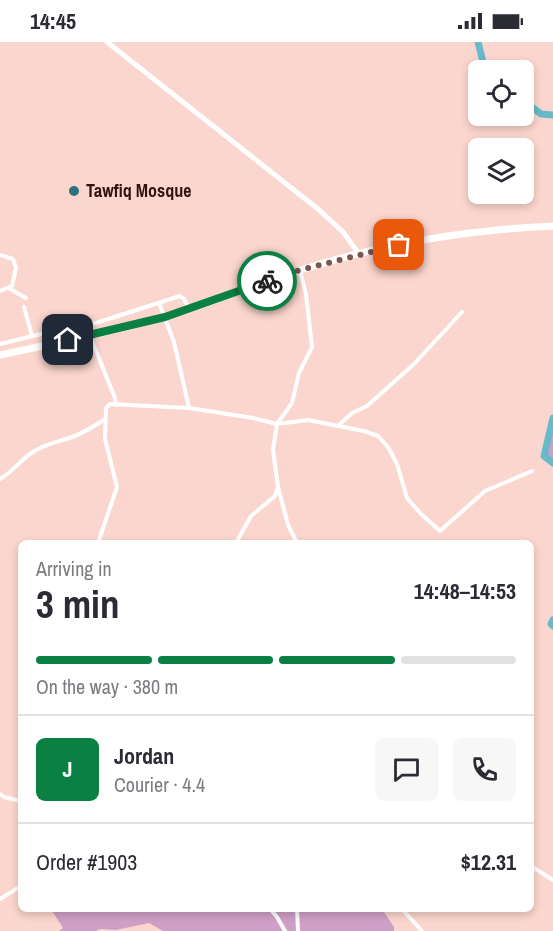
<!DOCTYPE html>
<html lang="en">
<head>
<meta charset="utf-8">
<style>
  body { margin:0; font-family:"Archivo Narrow",sans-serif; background:#f7f7f7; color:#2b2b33; height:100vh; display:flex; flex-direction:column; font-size:22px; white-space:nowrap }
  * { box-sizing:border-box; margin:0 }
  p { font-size:20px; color:#7c7c81 }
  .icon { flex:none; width:33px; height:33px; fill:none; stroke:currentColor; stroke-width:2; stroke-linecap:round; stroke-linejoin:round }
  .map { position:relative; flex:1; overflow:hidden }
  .sheet { position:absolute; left:18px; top:498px; width:516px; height:372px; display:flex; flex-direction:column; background:#fff; border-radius:9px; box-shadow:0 3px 9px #0003 }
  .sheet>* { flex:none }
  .controls { position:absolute; left:468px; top:18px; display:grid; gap:12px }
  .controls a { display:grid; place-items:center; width:66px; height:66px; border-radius:9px; background:#fff; box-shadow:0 3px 9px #0003; font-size:30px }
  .pin { position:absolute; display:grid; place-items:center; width:51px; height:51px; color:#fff; margin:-26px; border-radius:12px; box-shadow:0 3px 9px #0006 }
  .courier { position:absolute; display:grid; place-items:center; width:60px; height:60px; margin:-30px; border:4px solid #0b8043; border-radius:50%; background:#fff; color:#222; box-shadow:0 2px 8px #0007 }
  .summary em { font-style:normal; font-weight:700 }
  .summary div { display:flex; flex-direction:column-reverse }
  .summary { display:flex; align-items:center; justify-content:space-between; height:102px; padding:0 18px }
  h1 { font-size:39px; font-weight:700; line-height:45px }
  .bar { display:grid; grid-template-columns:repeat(4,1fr); gap:9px 6px; align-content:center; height:72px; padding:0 18px }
  .bar i { height:8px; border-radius:4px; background:#e1e1e2 }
  .bar .on { background:#0b8043 }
  .bar p { grid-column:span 4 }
  .line { display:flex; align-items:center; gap:15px; padding:0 18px; border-top:2px solid #e1e1e2 }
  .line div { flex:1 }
  .round { display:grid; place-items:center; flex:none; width:63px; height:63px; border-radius:9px; background:#f7f7f7 }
  .status { display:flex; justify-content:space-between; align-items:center; height:42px; padding:0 30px; background:#fff; direction:ltr }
  .status svg { height:16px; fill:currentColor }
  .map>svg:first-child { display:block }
  .green { fill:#d09fc7 }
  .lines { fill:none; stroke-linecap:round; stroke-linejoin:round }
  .river { stroke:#68bacb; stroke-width:7 }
  .street { stroke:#fff; stroke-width:4 }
  .secondary { stroke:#fff; stroke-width:5 }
  .highway { stroke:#fff; stroke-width:7 }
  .done { stroke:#785751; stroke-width:6; stroke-dasharray:0 10.8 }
  .route { stroke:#0b8043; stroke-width:8 }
  .poi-dot { fill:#2c727f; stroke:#fbd6ce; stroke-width:2 }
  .labels { text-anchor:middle; stroke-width:4.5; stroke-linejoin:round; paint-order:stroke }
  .poi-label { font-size:18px; font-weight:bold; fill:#32130d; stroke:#fbd6ce; text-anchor:start }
</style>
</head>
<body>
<div class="status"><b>14:45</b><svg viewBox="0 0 49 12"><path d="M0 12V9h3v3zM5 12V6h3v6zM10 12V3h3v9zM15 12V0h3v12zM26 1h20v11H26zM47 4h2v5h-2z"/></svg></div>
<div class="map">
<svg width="553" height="889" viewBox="0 0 553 889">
  <rect width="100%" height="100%" fill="#fbd6ce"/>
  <path class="green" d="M553,376V421L544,414Z
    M51,867H382L394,885V889H163L149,881L116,888L100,887L96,889H59L63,886Z"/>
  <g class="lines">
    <path class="river" d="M478,0L485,28
      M524,59L541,72L553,73
      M553,376L544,414L553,421
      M553,578L551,582L553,584"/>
    <path class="street" d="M0,213L13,217L16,226L12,244L0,249
      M10,247L26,256
      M159,261L174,300L189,366
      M24,265L32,294
      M90,294L115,356L116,363
      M0,302L53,289L96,281L180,254L184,257L189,267
      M339,383L352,371L367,364L414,322L462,270
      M0,437C13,430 20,418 33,410C45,402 58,400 72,395C84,391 94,384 105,377
      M98,501L117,445L105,397L106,366L110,362L189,366L253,376L277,382L308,378L364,389L378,394L388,405L397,422L407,456L421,472L440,489L485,449L532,429
      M236,501L251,474L275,454L278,445
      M297,501L288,483L278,445L273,408L277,382L292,361L299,331L312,305L306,252L300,229
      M0,752L4,755L21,759
      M531,824L553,838
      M0,857L21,844
      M270,867L277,875L285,889
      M297,867L298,889
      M402,867L422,889"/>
    <path class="secondary" d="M107,0L318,167L343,190L359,212"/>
    <path class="highway" d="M0,313C55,301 110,291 164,275C209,262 253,243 298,229C380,202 467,188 553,184"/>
  </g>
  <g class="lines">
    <path class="done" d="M267,239L300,228L399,203"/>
    <path class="route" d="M68,298L165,275L267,239"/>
  </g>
  <circle class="poi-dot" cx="74" cy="149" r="6"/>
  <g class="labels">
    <g class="poi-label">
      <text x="86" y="155">Tawfiq Mosque</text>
    </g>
  </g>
</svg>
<div class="controls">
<a><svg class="icon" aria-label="locate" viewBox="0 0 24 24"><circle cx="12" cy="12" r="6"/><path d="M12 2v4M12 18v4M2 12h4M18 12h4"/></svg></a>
<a><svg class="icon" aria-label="layers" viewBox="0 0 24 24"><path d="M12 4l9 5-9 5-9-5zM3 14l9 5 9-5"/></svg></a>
</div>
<div class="pin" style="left:399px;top:203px;background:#ea580c"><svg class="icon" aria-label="bag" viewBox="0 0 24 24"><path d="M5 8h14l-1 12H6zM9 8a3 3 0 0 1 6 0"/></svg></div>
<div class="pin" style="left:68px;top:298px;background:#1f2937"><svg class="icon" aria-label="home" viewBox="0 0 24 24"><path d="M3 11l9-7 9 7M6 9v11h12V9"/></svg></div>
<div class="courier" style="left:267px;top:239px"><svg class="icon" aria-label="bike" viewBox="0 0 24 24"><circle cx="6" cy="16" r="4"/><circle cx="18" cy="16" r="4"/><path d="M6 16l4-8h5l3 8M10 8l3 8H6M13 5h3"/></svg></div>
<section class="sheet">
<div class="summary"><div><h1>3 min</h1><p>Arriving in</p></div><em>14:48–14:53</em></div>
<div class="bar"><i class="on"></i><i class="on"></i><i class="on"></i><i></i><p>On the way · 380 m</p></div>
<div class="line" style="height:108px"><b class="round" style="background:#0b8043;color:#fff">J</b><div><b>Jordan</b><p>Courier · 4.4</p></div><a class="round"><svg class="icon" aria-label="chat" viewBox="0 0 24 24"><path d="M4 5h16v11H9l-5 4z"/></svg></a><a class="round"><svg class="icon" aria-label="phone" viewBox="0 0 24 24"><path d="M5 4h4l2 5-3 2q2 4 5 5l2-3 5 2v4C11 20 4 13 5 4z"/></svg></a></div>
<div class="line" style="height:78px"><div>Order #1903</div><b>$12.31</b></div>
</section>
</div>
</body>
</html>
